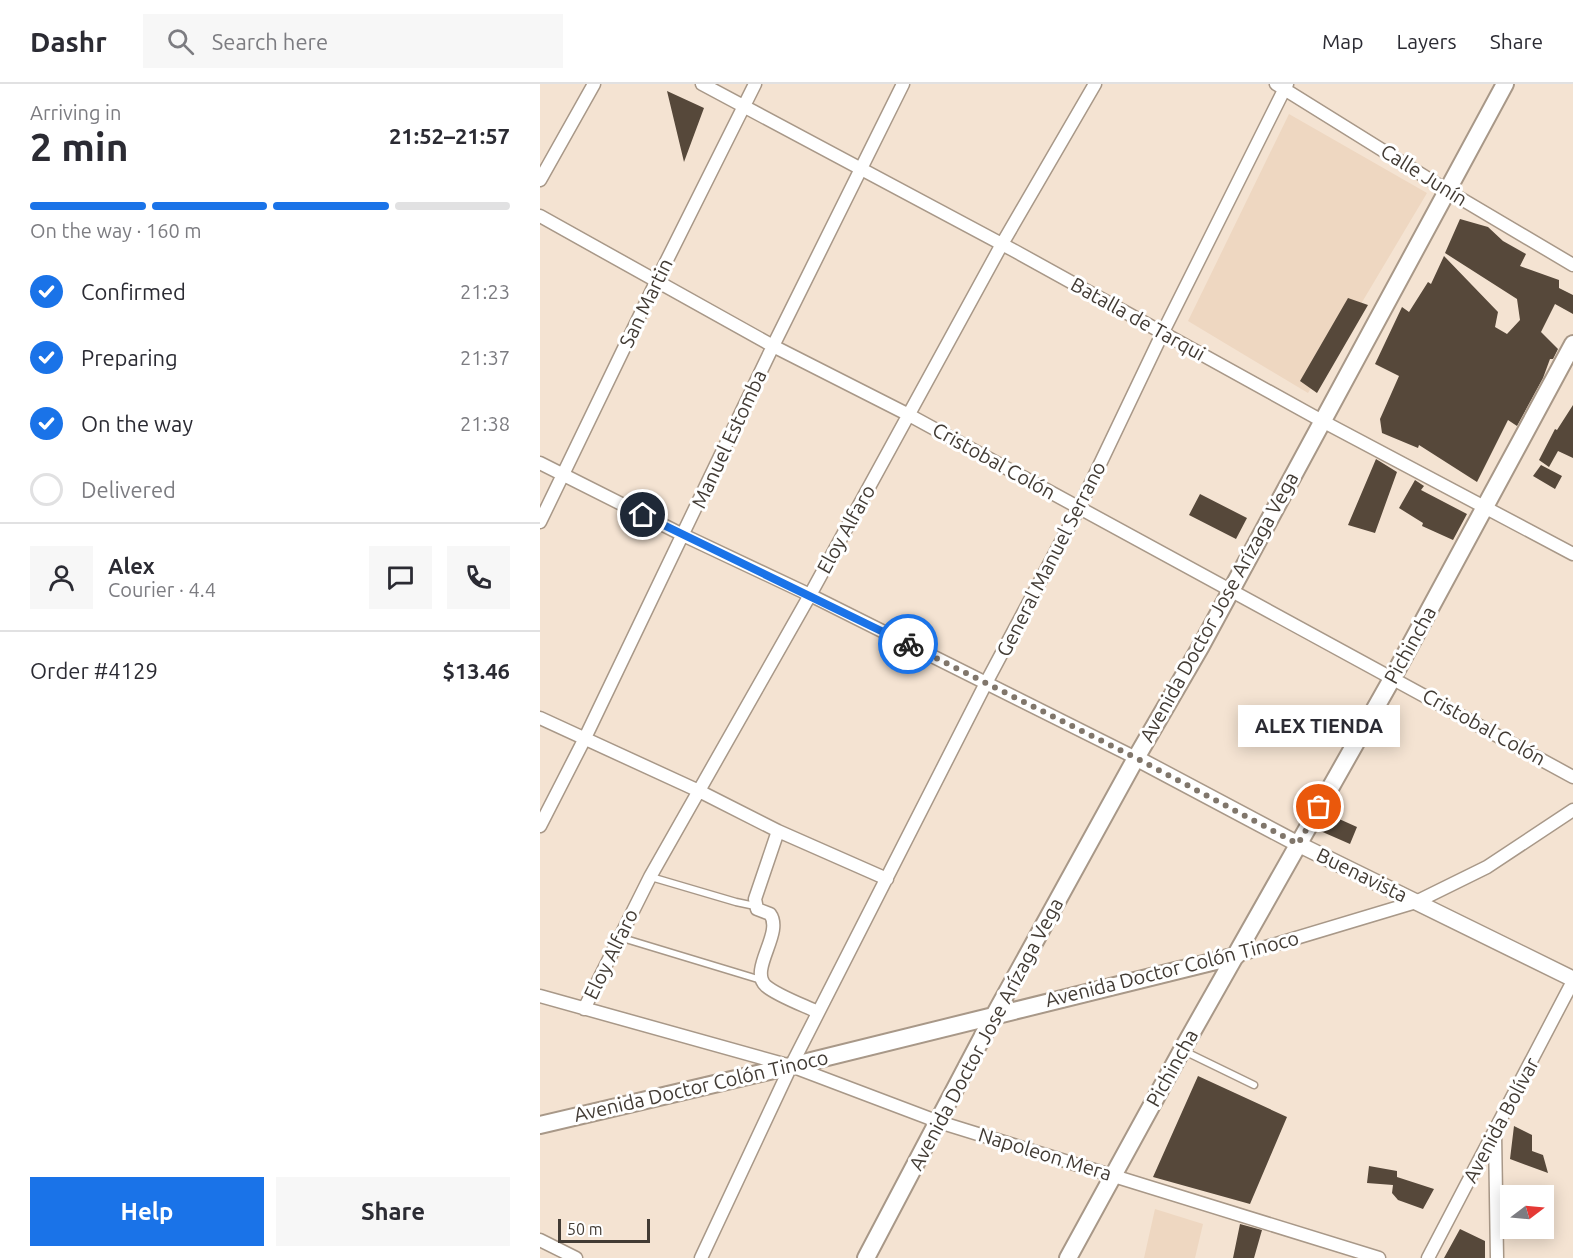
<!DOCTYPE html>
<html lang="en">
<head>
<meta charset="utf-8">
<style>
  body { margin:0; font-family:Ubuntu,sans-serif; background:#f7f7f7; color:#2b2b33; height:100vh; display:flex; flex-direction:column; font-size:22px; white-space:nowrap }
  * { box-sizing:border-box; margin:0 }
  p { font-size:20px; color:#7c7c81 }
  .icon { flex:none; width:33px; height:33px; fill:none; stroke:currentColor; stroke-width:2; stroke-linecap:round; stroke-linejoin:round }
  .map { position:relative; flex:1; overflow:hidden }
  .details { display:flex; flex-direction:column; background:#fff; width:540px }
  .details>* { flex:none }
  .needle { width:39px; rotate:74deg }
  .buttons { position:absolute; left:960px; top:1101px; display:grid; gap:12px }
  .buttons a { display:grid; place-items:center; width:54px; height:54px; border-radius:0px; background:#fff; box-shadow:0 3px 15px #0003; font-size:30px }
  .scale { position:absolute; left:18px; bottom:15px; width:92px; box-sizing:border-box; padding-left:6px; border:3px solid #423b34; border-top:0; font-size:16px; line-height:21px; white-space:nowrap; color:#423b34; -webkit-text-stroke:4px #fff; paint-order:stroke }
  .pin { position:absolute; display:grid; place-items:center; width:51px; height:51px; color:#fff; margin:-26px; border:3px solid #fff; border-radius:50%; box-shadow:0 2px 6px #0007 }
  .courier { position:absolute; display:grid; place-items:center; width:60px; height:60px; margin:-30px; border:4px solid #1a73e8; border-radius:50%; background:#fff; color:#222; box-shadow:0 2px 8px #0007 }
  .bubble { position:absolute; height:42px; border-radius:0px; background:#fff; box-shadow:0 3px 15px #0003; font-size:20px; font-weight:700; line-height:42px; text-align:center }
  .headline em { font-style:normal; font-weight:700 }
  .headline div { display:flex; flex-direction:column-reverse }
  .headline { display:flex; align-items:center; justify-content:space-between; height:102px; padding:0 30px }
  h1 { font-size:39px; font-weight:700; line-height:45px }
  .bar { display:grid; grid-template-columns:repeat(4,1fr); gap:9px 6px; align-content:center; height:72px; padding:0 30px }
  .bar i { height:8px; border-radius:4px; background:#e1e1e2 }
  .bar .current { background:#1a73e8 }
  .bar p { grid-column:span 4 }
  .line { display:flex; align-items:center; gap:15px; padding:0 30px; border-top:2px solid #e1e1e2 }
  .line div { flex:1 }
  .round { display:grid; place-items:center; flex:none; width:63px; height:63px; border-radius:0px; background:#f7f7f7 }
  ol { padding:0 30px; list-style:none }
  li { display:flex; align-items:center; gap:18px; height:66px }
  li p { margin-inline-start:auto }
  li .icon { padding:6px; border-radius:50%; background:#1a73e8; color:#fff; stroke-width:4 }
  li:last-child { color:#7c7c81 }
  li i { width:33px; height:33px; border:3px solid #e1e1e2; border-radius:50% }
  .cta { display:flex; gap:12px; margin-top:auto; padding:12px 30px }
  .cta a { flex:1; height:69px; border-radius:0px; background:#1a73e8; color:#fff; font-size:24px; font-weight:700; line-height:69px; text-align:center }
  .cta a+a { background:#f7f7f7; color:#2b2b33 }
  header { display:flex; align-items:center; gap:36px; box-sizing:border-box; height:84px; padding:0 30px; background:#fff; border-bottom:2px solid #e1e1e2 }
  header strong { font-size:28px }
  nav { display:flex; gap:33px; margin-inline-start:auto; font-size:21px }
  .search { width:420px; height:54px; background:#f7f7f7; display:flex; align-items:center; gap:15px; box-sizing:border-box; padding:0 21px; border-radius:0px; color:#7c7c81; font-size:22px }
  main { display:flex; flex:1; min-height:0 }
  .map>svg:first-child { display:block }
  .built { fill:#eed7c1 }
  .building { fill:#56483a }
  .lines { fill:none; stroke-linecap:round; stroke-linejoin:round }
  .service-casing { stroke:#a89888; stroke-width:9 }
  .minor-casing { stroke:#a89888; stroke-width:15 }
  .tertiary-casing { stroke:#a89888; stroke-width:18 }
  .secondary-casing { stroke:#a89888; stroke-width:20 }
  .service { stroke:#fff; stroke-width:6 }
  .minor { stroke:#fff; stroke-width:12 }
  .tertiary { stroke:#fff; stroke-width:15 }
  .secondary { stroke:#fff; stroke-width:16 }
  .done { stroke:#80766b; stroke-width:6; stroke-dasharray:0 10.8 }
  .route { stroke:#1a73e8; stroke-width:8 }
  .labels { text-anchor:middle; stroke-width:6; stroke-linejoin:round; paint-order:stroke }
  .street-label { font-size:20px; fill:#423b34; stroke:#fff }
</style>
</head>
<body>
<header>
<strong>Dashr</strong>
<div class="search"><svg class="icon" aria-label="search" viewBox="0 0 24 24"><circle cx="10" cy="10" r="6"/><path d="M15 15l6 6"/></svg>Search here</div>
<nav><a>Map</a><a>Layers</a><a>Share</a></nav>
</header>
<main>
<section class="details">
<div class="headline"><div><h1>2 min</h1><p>Arriving in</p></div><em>21:52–21:57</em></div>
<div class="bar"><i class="current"></i><i class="current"></i><i class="current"></i><i></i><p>On the way · 160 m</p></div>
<ol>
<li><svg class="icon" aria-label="check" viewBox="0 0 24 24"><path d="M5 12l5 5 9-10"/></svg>Confirmed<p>21:23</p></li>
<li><svg class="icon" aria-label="check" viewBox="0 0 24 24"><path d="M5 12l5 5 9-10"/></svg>Preparing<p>21:37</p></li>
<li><svg class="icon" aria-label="check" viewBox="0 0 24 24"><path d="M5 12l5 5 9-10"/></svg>On the way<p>21:38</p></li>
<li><i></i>Delivered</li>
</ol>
<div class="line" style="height:108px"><a class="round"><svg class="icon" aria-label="person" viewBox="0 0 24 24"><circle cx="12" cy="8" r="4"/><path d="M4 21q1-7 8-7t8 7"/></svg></a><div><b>Alex</b><p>Courier · 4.4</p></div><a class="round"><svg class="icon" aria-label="chat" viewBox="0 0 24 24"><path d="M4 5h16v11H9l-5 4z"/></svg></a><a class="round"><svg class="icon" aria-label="phone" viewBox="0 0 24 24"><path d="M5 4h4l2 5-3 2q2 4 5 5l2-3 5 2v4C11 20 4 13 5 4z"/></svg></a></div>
<div class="line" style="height:78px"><div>Order #4129</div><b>$13.46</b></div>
<div class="cta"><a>Help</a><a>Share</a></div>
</section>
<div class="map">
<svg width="1033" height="1174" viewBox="0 0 1033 1174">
  <rect width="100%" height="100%" fill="#f4e3d2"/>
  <path class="built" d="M749,30L887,109L768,309L648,237Z
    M615,1125L663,1140L655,1174H604Z"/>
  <path class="building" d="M127,7L164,24L144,78Z
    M920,135L948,143L963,157L986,170L980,182L1019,196V204L1033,211V230L1015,220L1001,248L1018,265L1013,275H1010L1003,294L977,342L968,336L937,398L879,361L878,364L842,349L840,335L859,292L835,280L862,223L869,228L888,198L891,200L904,172L958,228L955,243L967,250L980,236L977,215L905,169Z
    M808,214L828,221L777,309L760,297Z
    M1033,321V374L1018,367L1009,383L999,376L1015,345L1017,346Z
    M836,375L857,388L835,449L808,441Z
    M1001,381L1022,392L1015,405L993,392Z
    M875,396L884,402L881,406L927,430L913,456L882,442L883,439L859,424Z
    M660,410L707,434L696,455L649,431Z
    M788,730L817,743L810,760L778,746Z
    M658,992L747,1033L710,1120L613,1093Z
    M974,1042L992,1051V1067L1003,1071L1008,1089L970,1075Z
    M829,1082L857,1087V1093L894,1105L883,1125L858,1116L852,1109L853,1101L827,1099Z
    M700,1140L722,1146L714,1174H693Z
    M920,1145L945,1157V1174H904Z"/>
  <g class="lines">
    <g class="service-casing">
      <path id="service" d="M111,793L196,818L215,822
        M79,853L221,896
        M642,966L714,1001"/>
    </g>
    <g class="minor-casing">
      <path id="minor" d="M162,0L473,166L784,338L1033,470
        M736,0L908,107L1033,181
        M0,96L54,0
        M0,132L233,262L369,331L1033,693
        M0,379L143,451L270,511L596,674
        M0,438L116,198L215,0
        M0,634L159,707L238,747L347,795
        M0,742L44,656L233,262L363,0
        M238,747L215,815L217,825L230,830C244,849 208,886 226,902C238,912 263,921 278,928
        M696,872L876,818L947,783L1033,726
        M0,912L251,982L399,1038L839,1174
        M44,925L110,793L270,511L462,160L555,0
        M955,1049L957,1174
        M0,1156L36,1174
        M161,1174L251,982L446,599L539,424L623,248L747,0
        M888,1174L1033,897"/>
    </g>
    <g class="tertiary-casing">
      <path id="tertiary" d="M596,674L758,760L1033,895"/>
    </g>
    <g class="secondary-casing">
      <path id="secondary" d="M0,1041L251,982L696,872
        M326,1174L445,948L596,674L661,562L965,0
        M528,1174L642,966L853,593L1033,260"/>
    </g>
    <use href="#service" class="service"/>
    <use href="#minor" class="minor"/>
    <use href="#tertiary" class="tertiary"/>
    <use href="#secondary" class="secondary"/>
  </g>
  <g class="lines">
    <path class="done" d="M368,560L596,674L758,760L779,723"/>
    <path class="route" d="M103,431L368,560"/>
  </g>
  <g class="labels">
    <g class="street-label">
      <text transform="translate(884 91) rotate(32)" y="7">Calle Junín</text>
      <text transform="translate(106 219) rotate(-64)" y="7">San Martin</text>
      <text transform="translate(598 235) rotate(29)" y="7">Batalla de Tarqui</text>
      <text transform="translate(189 355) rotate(-65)" y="7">Manuel Estomba</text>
      <text transform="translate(454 377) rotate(29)" y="7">Cristobal Colón</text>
      <text transform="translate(306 445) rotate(-61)" y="7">Eloy Alfaro</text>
      <text transform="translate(511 475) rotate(-63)" y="7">General Manuel Serrano</text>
      <text transform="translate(679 523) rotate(-61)" y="7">Avenida Doctor Jose Arízaga Vega</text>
      <text transform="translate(870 561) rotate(-61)" y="7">Pichincha</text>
      <text transform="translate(944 643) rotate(29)" y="7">Cristobal Colón</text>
      <text transform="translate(822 791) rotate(26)" y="7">Buenavista</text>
      <text transform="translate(71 870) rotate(-64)" y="7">Eloy Alfaro</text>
      <text transform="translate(632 885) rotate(-14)" y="7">Avenida Doctor Colón Tinoco</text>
      <text transform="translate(446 950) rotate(-62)" y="7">Avenida Doctor Jose Arízaga Vega</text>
      <text transform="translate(632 984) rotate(-61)" y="7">Pichincha</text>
      <text transform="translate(161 1002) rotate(-13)" y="7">Avenida Doctor Colón Tinoco</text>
      <text transform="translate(961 1036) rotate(-62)" y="7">Avenida Bolívar</text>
      <text transform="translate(505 1070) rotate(17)" y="7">Napoleon Mera</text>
    </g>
  </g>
</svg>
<div class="buttons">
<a><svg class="needle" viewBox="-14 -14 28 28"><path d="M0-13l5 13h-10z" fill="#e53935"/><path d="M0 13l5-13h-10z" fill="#7c7c81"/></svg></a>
</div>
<div class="scale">50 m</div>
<div class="pin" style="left:779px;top:723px;background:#ea580c"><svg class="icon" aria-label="bag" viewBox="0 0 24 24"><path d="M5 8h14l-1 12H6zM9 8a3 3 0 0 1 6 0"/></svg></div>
<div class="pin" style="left:103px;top:431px;background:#1f2937"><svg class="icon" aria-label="home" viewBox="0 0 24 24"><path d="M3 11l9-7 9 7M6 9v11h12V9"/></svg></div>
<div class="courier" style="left:368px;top:560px"><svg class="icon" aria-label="bike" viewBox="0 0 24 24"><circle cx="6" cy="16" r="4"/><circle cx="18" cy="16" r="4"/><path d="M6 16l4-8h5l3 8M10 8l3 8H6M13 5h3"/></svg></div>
<div class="bubble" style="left:698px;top:621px;width:162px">ALEX TIENDA</div>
</div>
</main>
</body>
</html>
